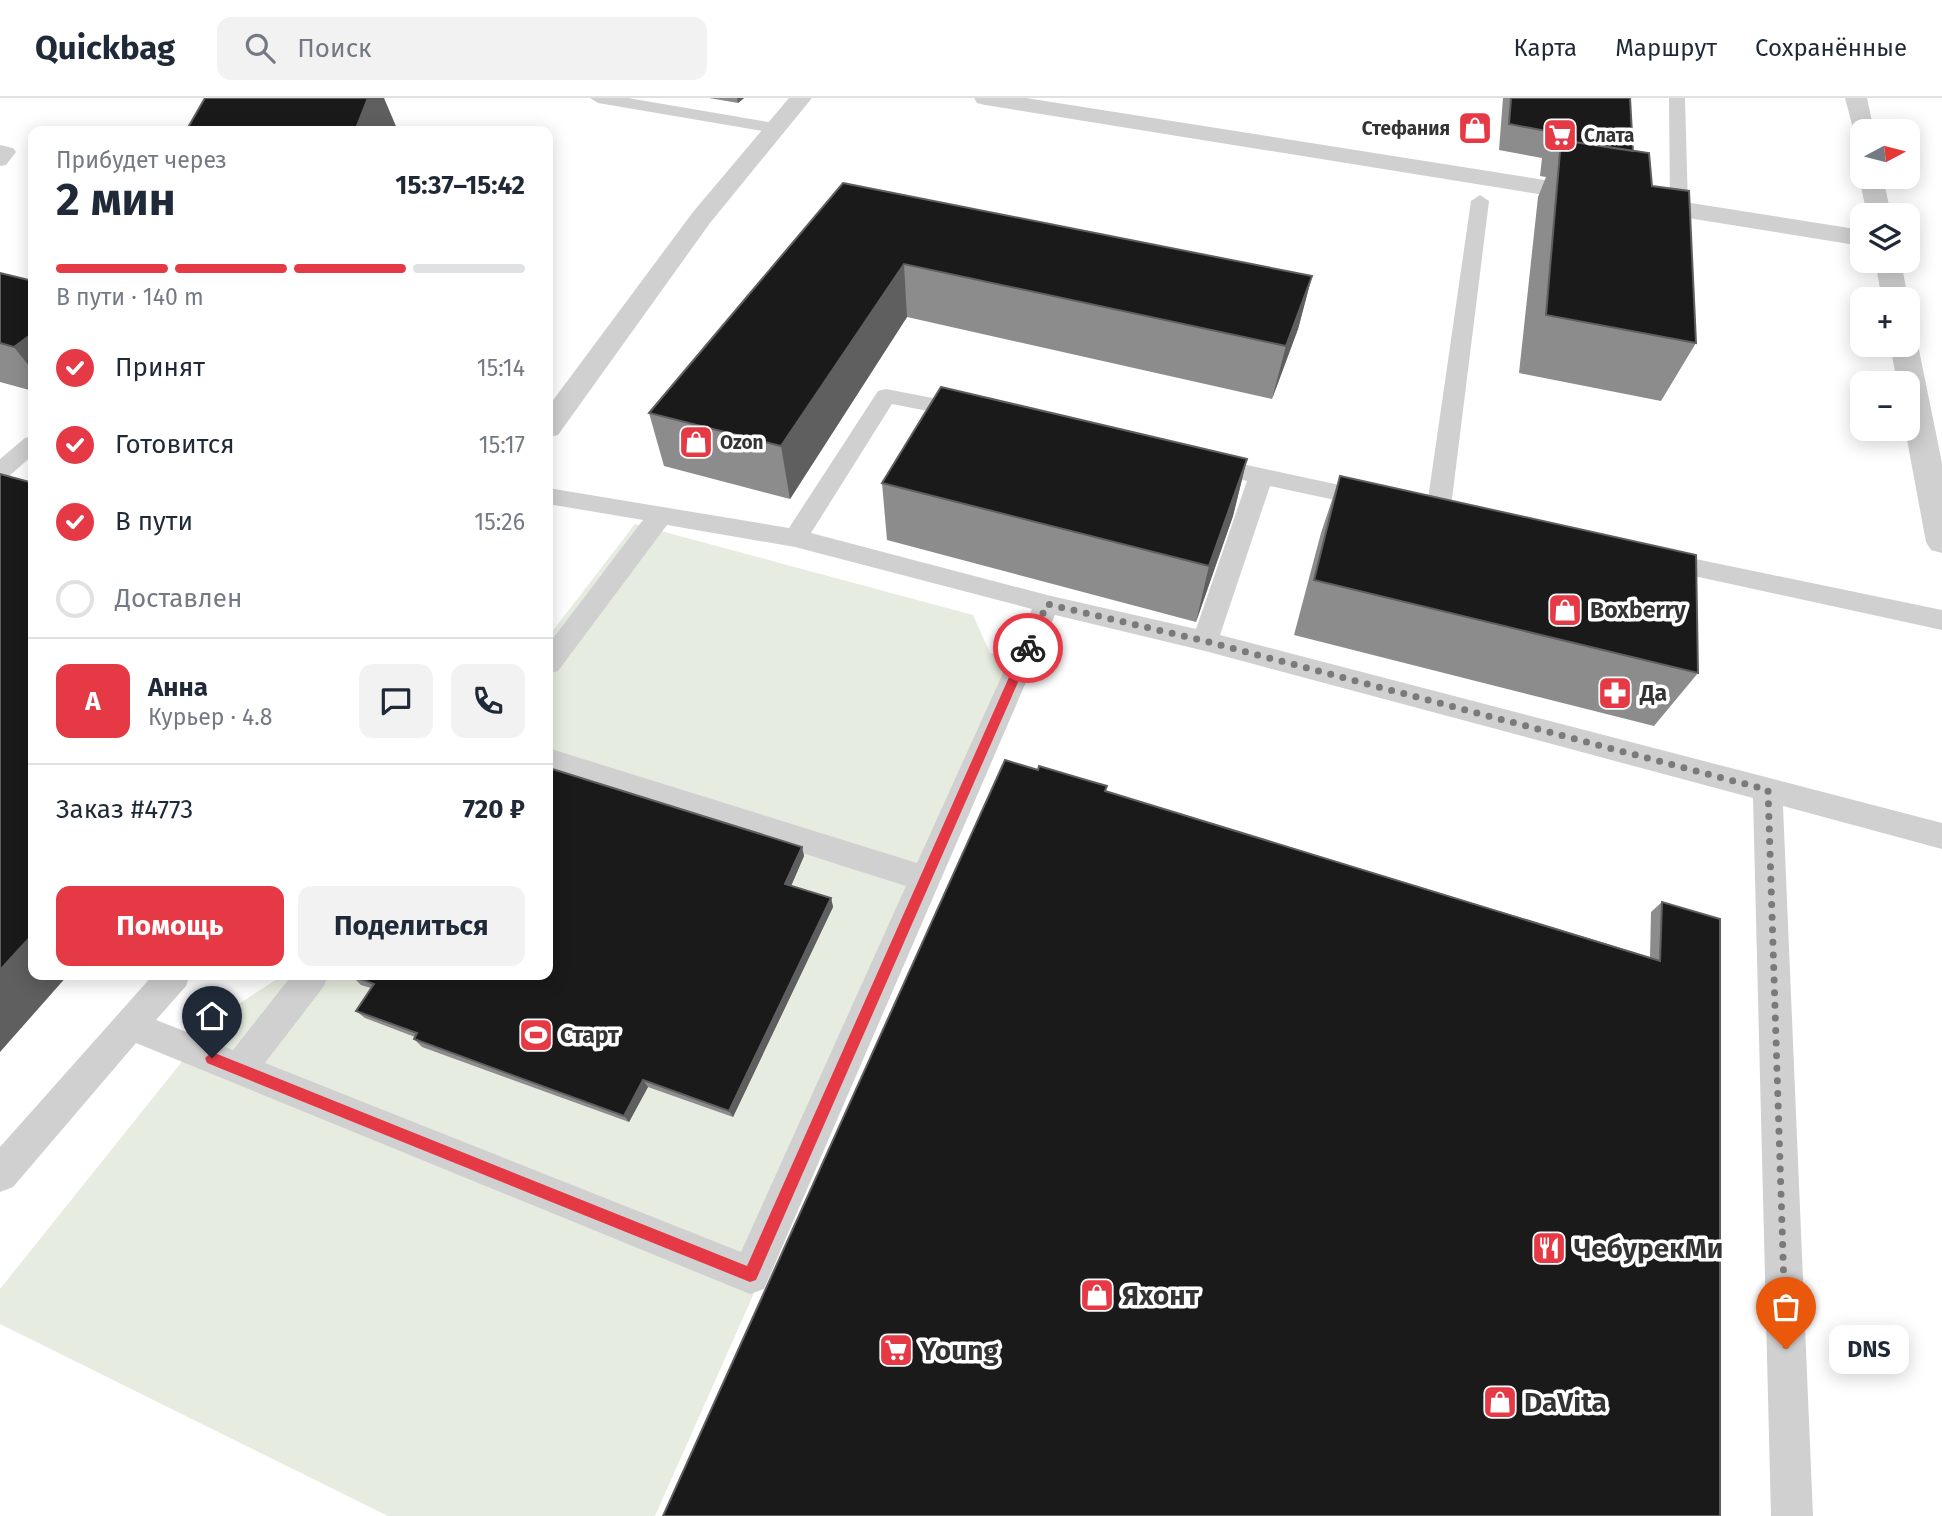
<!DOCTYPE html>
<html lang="ru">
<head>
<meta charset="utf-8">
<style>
  body { margin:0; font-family:"Fira Sans",sans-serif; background:#f2f2f3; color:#1f2937; height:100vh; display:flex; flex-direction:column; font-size:26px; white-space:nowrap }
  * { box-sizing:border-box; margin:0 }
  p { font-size:23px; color:#747a83 }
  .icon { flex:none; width:38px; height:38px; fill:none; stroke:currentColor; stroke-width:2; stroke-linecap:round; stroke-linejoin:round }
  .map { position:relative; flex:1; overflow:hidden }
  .drawer { position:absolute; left:28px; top:28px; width:525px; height:854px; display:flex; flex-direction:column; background:#fff; border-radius:14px; box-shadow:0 4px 18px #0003 }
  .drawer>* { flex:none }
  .needle { width:46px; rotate:83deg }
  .tools { position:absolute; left:1850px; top:21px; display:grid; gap:14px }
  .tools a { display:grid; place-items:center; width:70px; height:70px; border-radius:14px; background:#fff; box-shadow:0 4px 18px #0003; font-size:35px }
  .pin { position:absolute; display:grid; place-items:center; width:60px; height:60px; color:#fff; margin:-72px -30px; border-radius:50% 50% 50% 0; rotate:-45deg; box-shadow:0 0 7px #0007 }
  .pin .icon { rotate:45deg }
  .courier { position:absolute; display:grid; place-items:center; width:70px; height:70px; margin:-35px; border:5px solid #e63946; border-radius:50%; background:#fff; color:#222; box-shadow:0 2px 9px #0007 }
  .bubble { position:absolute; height:49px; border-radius:14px; background:#fff; box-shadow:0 4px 18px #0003; font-size:23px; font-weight:700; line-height:49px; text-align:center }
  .head em { font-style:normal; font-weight:700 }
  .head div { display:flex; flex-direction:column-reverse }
  .head { display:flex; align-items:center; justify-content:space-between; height:119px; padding:0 28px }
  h1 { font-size:46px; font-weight:700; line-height:52px }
  .bar { display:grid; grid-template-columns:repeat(4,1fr); gap:10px 7px; align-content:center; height:84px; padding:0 28px }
  .bar i { height:9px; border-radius:5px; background:#e0e1e3 }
  .bar .selected { background:#e63946 }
  .bar p { grid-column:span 4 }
  .line { display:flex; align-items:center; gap:18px; padding:0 28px; border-top:2px solid #e0e1e3 }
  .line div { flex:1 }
  .round { display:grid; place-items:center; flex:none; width:74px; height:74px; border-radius:14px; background:#f2f2f3 }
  ol { padding:0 28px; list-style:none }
  li { display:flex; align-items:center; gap:21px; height:77px }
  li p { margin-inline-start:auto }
  li .icon { padding:7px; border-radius:50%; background:#e63946; color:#fff; stroke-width:4 }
  li:last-child { color:#747a83 }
  li i { width:38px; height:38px; border:4px solid #e0e1e3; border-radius:50% }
  .action { display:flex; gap:14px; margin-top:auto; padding:14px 28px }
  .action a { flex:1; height:80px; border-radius:14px; background:#e63946; color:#fff; font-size:28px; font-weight:700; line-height:80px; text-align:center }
  .action a+a { background:#f2f2f3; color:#1f2937 }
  header { display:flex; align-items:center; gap:42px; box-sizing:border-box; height:98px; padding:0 35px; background:#fff; border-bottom:2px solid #e0e1e3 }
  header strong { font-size:33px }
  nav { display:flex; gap:38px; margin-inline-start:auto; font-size:24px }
  .search { width:490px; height:63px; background:#f2f2f3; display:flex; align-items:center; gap:18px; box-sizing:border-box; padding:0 24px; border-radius:14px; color:#747a83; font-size:26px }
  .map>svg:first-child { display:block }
  .green { fill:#e6ecdf }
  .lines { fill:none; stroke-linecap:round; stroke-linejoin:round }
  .service { fill:#d0d0d0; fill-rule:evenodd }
  .minor { fill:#d0d0d0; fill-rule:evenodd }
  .wall { fill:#8c8c8c }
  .shaded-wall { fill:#5f5f5f }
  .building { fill:#1a1a1a; stroke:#5f5f5f; stroke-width:2 }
  .route { fill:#e63946 }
  .done { stroke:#7a7a7a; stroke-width:7; stroke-dasharray:0 12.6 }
  .labels { text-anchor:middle; stroke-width:7; stroke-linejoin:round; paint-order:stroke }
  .far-poi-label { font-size:19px; font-weight:bold; fill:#333; stroke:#fff; text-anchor:start }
  .poi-label { font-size:23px; font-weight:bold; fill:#333; stroke:#fff; text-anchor:start }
  .near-poi-label { font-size:28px; font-weight:bold; fill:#333; stroke:#fff; text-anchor:start }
</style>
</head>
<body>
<header>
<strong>Quickbag</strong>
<div class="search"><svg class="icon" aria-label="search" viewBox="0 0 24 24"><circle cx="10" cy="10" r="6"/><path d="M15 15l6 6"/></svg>Поиск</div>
<nav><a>Карта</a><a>Маршрут</a><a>Сохранённые</a></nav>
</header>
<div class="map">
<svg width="1942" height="1418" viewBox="0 0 1942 1418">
  <rect width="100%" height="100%" fill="#fff"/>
  <path class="green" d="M635,426L973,517L990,555L1033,567L655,1418H388L0,1226V1191L216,921L283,877H548V539Z"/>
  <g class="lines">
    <path class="service" d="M590,0H628L774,25L783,30L774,35L598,5Z
      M1669,0H1685L1688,109L1679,115L1670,109Z
      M0,47L13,50L16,54L6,67L0,68Z
      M1480,97L1489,103L1451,409L1470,414L1473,420L1470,426L1461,428L1429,421L1426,415L1471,103Z
      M886,291L969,307L977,309L980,314L977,319L969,321L892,306L811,435L1047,497L1196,531L1247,383L1197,371L1193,366L1197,361L1205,358L1372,394L1381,396L1384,402L1381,408L1372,410L1270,388L1220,537L1942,725V751L1783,708L1813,1418H1771L1753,700L1205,553L1055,517L764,1191L750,1196L136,945L13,1089L0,1094V1049L153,877H190L186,888L156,922L233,952L292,877H328L324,888L265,965L741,1154L906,788L548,674V650L917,765L1032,511L795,449L667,427L558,573L548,576V547L643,422L548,406V390L789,430L878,293Z
      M33,338V357L8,379L0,381V361L25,340Z
      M1657,453L1942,512V532L1648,468L1644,462L1648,456Z"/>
    <path class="minor" d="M789,0H812L710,125L558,337L548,339V309L693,114Z
      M974,0H1026L1862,132V148L985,7L977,5Z
      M1845,0H1867L1874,33H1862V40L1855,38Z
      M1862,75V79H1883L1891,117H1867L1859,79Z
      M1875,163H1901L1908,201V202L1882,201Z
      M1908,240L1914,241L1918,247L1942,365V455L1931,452L1926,444L1905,331H1908V285H1897L1890,247H1908Z"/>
  </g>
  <path class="wall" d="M709,0H744L738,5Z
    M1503,0H1630L1633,53L1652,88L1696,245L1661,303L1519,275L1538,99L1546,79L1540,78L1542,60L1499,52Z
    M843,85L1312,178L1298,231L1272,301L907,219L790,401L664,368L649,315Z
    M0,175L33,183V293L0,284Z
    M1247,361L1233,418L1196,524L887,442L882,385Z
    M1340,378L1698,575L1654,628L1294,537L1321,435Z
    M1106,693L1650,859L1651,814L1662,804L1720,1418Z
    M802,749L804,758L791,788L831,800L833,809L733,1019L648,989L629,1024L422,949L414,941L415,939L365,920L356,913L371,890L361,887L352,878Z"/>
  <path class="shaded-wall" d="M368,0H384L398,33H355Z
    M737,0H744L738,5Z
    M904,166L907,219L790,401L781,348Z
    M1312,178L1298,231L1272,301L1286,248Z
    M33,235V273L14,249Z
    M1247,361L1233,418L1196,524L1209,468Z
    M802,749L804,758L788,795L785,786Z
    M831,800L833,809L733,1019L729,1013Z
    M33,836V877H68L0,954V872Z
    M643,982L648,989L629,1024L624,1018Z"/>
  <path class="building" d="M205,0H368L355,33H186Z
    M1511,0H1630L1633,53L1561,42L1557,53L1551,52L1552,34L1509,26Z
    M1561,42L1649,55L1652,88L1689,93L1696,245L1546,217Z
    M843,85L1312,178L1286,248L904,166L781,348L649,315Z
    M0,175L33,183V235L14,249L0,245Z
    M941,289L1247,361L1209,468L882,385Z
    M0,376L33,385V836L0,872Z
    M1340,378L1696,457L1698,575L1314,482Z
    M1005,662L1038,672L1039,668L1086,682L1107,688L1105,693L1660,863L1662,804L1720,821V1418H663Z
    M549,670L802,749L785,786L831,800L729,1013L643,982L624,1018L414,941L417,935L356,913L374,886L352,878L353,877H548V672Z"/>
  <path class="route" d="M1028,546L1033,550L756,1182L750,1184L207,965L205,960L212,954L747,1168L1022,550Z"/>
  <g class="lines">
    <path class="done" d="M1028,550L1047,506L1205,543L1768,692L1786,1251"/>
  </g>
  <defs>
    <g id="shop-square" transform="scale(1.75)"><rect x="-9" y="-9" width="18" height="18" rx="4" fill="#e63946" stroke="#fff"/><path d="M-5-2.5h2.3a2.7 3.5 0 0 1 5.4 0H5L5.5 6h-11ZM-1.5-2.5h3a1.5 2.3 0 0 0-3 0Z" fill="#fff"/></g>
    <g id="supermarket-square" transform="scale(1.75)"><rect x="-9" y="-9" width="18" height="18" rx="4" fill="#e63946" stroke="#fff"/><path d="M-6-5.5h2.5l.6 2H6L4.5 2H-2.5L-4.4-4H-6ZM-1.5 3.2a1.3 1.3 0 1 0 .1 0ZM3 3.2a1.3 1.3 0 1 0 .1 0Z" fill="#fff"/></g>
    <g id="pharmacy-square" transform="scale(1.75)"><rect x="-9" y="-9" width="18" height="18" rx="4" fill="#e63946" stroke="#fff"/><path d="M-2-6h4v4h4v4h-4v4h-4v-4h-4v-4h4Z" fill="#fff"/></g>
    <g id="stadium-square" transform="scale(1.75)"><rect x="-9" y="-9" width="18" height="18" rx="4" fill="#e63946" stroke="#fff"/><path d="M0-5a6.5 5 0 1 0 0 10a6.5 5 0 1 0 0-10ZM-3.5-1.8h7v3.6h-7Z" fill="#fff"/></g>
    <g id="restaurant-square" transform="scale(1.75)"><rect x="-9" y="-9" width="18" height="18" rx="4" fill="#e63946" stroke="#fff"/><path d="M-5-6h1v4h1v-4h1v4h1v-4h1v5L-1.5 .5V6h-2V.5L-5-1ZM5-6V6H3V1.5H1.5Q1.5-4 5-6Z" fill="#fff"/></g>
  </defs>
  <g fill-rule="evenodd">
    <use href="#shop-square" x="1475" y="30"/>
    <use href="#supermarket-square" x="1560" y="37"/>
    <use href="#shop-square" x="696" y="344"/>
    <use href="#shop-square" x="1565" y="512"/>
    <use href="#pharmacy-square" x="1615" y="595"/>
    <use href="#stadium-square" x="536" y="937"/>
    <use href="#restaurant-square" x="1549" y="1150"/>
    <use href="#shop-square" x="1097" y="1197"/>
    <use href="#supermarket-square" x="896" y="1252"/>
    <use href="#shop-square" x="1500" y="1304"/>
  </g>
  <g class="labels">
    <g class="far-poi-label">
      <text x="1450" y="37" text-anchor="end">Стефания</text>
      <text x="1584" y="44">Слата</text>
      <text x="720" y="351">Ozon</text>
    </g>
    <g class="poi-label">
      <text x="1590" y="520">Boxberry</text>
      <text x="1640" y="603">Да</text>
      <text x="560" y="945">Старт</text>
    </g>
    <g class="near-poi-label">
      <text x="1574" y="1160">ЧебурекМи</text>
      <text x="1122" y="1207">Яхонт</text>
      <text x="920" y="1262">Young</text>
      <text x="1524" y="1314">DaVita</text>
    </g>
  </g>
</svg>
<div class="tools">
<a><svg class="needle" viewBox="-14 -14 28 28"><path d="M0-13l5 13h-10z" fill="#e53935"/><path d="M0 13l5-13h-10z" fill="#747a83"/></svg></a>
<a><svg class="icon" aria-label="layers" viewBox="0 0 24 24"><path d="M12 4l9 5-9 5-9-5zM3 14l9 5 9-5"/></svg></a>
<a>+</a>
<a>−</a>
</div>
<div class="pin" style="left:1786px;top:1251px;background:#ea580c"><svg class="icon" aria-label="bag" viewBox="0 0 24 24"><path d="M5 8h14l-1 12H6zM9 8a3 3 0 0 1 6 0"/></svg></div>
<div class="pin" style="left:212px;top:960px;background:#1f2937"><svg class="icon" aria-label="home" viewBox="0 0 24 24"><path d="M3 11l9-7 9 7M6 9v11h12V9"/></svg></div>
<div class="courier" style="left:1028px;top:550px"><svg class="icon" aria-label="bike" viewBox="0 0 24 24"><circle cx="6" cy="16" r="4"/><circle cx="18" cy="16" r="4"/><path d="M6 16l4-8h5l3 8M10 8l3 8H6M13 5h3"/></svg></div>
<div class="bubble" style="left:1829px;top:1227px;width:80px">DNS</div>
<section class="drawer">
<div class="head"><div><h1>2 мин</h1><p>Прибудет через</p></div><em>15:37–15:42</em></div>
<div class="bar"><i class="selected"></i><i class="selected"></i><i class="selected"></i><i></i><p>В пути · 140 m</p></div>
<ol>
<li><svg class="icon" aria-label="check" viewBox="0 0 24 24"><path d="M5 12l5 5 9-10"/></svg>Принят<p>15:14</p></li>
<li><svg class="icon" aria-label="check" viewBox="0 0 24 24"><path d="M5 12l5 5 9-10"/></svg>Готовится<p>15:17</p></li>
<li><svg class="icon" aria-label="check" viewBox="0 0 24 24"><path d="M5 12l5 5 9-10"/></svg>В пути<p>15:26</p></li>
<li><i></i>Доставлен</li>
</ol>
<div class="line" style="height:126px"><b class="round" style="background:#e63946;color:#fff">А</b><div><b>Анна</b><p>Курьер · 4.8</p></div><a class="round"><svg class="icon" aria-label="chat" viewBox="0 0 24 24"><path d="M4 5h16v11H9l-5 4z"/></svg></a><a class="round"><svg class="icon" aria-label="phone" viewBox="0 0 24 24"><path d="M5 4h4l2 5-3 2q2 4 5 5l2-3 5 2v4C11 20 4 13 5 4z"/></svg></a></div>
<div class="line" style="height:91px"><div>Заказ #4773</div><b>720 ₽</b></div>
<div class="action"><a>Помощь</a><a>Поделиться</a></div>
</section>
</div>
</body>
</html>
